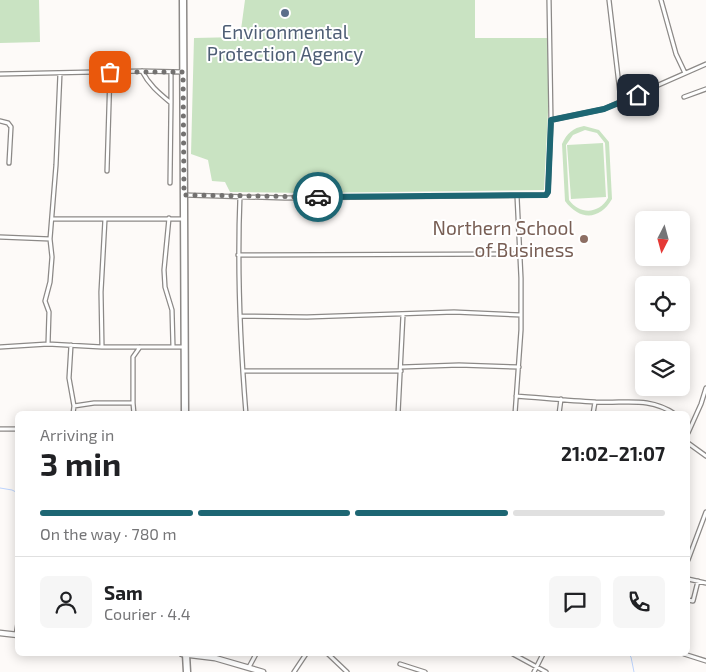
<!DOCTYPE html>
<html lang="en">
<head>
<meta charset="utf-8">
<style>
  body { margin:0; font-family:"Exo 2",sans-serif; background:#f6f6f6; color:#202124; height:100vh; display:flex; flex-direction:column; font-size:19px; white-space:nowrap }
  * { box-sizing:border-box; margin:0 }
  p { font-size:16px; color:#757577 }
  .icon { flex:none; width:28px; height:28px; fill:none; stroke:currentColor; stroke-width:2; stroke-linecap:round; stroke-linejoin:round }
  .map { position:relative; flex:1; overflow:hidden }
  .sheet { position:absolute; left:15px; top:411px; width:675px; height:245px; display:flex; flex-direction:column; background:#fff; border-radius:8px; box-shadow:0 2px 12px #0003 }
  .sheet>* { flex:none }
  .needle { width:32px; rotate:186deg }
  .tools { position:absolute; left:635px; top:211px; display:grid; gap:10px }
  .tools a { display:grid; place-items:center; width:55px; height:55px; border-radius:8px; background:#fff; box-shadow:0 2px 12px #0003; font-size:25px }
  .pin { position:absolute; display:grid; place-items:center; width:42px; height:42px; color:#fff; margin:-21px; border-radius:10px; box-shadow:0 2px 8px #0006 }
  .courier { position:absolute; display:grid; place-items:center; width:50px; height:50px; margin:-25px; border:4px solid #1d6673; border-radius:50%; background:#fff; color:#222; box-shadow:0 1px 6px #0007 }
  .summary em { font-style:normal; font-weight:700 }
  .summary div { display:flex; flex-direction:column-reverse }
  .summary { display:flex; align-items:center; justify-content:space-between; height:85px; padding:0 25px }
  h1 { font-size:32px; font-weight:700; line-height:38px }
  .bar { display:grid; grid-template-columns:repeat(4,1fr); gap:8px 5px; align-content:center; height:60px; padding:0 25px }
  .bar i { height:6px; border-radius:4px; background:#e0e0e0 }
  .bar .active { background:#1d6673 }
  .bar p { grid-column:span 4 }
  .line { display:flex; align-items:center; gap:12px; padding:0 25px; border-top:1px solid #e0e0e0 }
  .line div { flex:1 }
  .round { display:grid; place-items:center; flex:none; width:52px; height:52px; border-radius:8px; background:#f6f6f6 }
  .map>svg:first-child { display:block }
  .green { fill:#c9e3c2; fill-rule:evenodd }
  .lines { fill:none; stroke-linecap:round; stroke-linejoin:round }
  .stream { stroke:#bdd4fd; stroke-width:1 }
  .street-casing { stroke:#8c8987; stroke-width:5.5 }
  .secondary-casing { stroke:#8c8987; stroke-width:7 }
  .highway-casing { stroke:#8c8987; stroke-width:9 }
  .street { stroke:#fff; stroke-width:3 }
  .secondary { stroke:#fff; stroke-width:4.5 }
  .highway { stroke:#fff; stroke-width:6 }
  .done { stroke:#737170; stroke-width:5; stroke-dasharray:0 9 }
  .route { stroke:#1d6673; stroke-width:6 }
  .service-dot { fill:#5c6f8a; stroke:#fff; stroke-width:2 }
  .education-dot { fill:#8d6e63; stroke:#fff; stroke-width:2 }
  .labels { text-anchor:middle; stroke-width:4; stroke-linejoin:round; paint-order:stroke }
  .service-label { font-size:19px; fill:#4e5e75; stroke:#fff }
  .education-label { font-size:19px; fill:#785e54; stroke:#fff; text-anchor:end }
</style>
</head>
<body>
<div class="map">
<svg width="706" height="672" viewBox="0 0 706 672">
  <rect width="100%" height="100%" fill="#fdfaf8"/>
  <path class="green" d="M0,0H39L40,42L0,43Z
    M245,0H475V38H548L550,73L544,190L307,193L230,192L225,182L212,181L208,160L191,154L194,38L240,37Z
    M584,126L599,130L609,142L612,199C600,220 580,221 565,201L562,144C567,133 573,128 584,126ZM585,130L597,133L605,143L608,198C599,214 580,215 569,200L566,145L573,135Z
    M603,143L606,197L571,199L567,145Z"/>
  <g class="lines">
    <path class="stream" d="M0,488L12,490L18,493
      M628,654L631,657L634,672"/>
    <g class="street-casing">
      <path id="street" d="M609,0L621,102
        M661,0L676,54L685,73
        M142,71C149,85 159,93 171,103L170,183
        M171,72V103
        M0,74L142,71L183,72
        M684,97L706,89
        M551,120L604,109L706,64
        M0,121L8,123L11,127L9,163
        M107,171L110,72
        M185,195L285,198L546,195L548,192L551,120L549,0
        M240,196C237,269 240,341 246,414
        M169,218L164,270L165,287L172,310L173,347
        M53,219H183
        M0,237L50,239L56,165L60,73
        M238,255L519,254
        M240,316L307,317L454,312L521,315
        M48,344L49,312L45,301L50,282L52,257L50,239
        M71,345L69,378L74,406
        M0,347L48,344L102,347H184
        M102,347L101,292L105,219
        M402,367L459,365L519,367
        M243,371H401
        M516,396C543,398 569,401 595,402C625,404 648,396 675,414
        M133,403L134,414
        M73,414L74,406L94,403H133V357L140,347
        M398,414L403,315
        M515,414L521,330V278L517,196
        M559,414L561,399
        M593,414L595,402
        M0,429H18
        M688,433L701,404L706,388
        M688,443L706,456
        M688,560L706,512
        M688,579L706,583
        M688,600L693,601L698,581
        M16,635L18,623
        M328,654L347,672
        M513,654L546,672
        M684,654L706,661
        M400,664L425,672
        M249,667L256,654
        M294,672L306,654
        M534,672L543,654"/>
    </g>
    <g class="secondary-casing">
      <path id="secondary" d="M0,633L18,635
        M182,654L215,658L263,672"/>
    </g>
    <g class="highway-casing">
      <path id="highway" d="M183,0L185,414
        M186,654L187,672"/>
    </g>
    <use href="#street" class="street"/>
    <use href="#secondary" class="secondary"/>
    <use href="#highway" class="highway"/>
  </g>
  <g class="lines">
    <path class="done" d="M110,72H183L184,195L318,197"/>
    <path class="route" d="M318,197L546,195L548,192L551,120L604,109L638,95"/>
  </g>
  <circle class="service-dot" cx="285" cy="13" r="5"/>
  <circle class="education-dot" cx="584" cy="239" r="5"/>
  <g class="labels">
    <g class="service-label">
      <text x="285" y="39">Environmental<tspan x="285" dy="22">Protection Agency</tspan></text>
    </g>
    <g class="education-label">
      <text x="574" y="235">Northern School<tspan x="574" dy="22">of Business</tspan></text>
    </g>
  </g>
</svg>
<div class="tools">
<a><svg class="needle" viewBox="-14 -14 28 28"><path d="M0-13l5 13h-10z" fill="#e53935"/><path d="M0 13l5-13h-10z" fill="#757577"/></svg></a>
<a><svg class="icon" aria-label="locate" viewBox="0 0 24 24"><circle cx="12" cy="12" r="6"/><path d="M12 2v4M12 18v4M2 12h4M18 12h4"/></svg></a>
<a><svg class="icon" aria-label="layers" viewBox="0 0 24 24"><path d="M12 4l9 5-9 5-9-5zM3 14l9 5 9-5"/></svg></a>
</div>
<div class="pin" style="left:110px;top:72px;background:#ea580c"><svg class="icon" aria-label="bag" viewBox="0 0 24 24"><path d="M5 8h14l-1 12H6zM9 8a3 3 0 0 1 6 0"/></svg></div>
<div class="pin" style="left:638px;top:95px;background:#1f2937"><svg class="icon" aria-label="home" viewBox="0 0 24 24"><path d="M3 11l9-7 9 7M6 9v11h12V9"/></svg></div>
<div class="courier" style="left:318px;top:197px"><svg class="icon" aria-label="car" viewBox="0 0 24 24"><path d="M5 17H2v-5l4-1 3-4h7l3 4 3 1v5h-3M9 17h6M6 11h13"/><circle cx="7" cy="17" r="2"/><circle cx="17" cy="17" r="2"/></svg></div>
<section class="sheet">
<div class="summary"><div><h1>3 min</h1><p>Arriving in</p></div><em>21:02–21:07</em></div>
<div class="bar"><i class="active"></i><i class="active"></i><i class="active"></i><i></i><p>On the way · 780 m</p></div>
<div class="line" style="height:90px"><a class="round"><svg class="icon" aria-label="person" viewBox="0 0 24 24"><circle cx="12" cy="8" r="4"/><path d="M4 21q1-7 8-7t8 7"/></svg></a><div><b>Sam</b><p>Courier · 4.4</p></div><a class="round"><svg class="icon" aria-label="chat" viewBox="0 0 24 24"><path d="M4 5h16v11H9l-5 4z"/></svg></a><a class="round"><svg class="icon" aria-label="phone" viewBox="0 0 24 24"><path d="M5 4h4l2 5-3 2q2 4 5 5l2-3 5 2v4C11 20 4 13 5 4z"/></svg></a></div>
</section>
</div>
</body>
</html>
